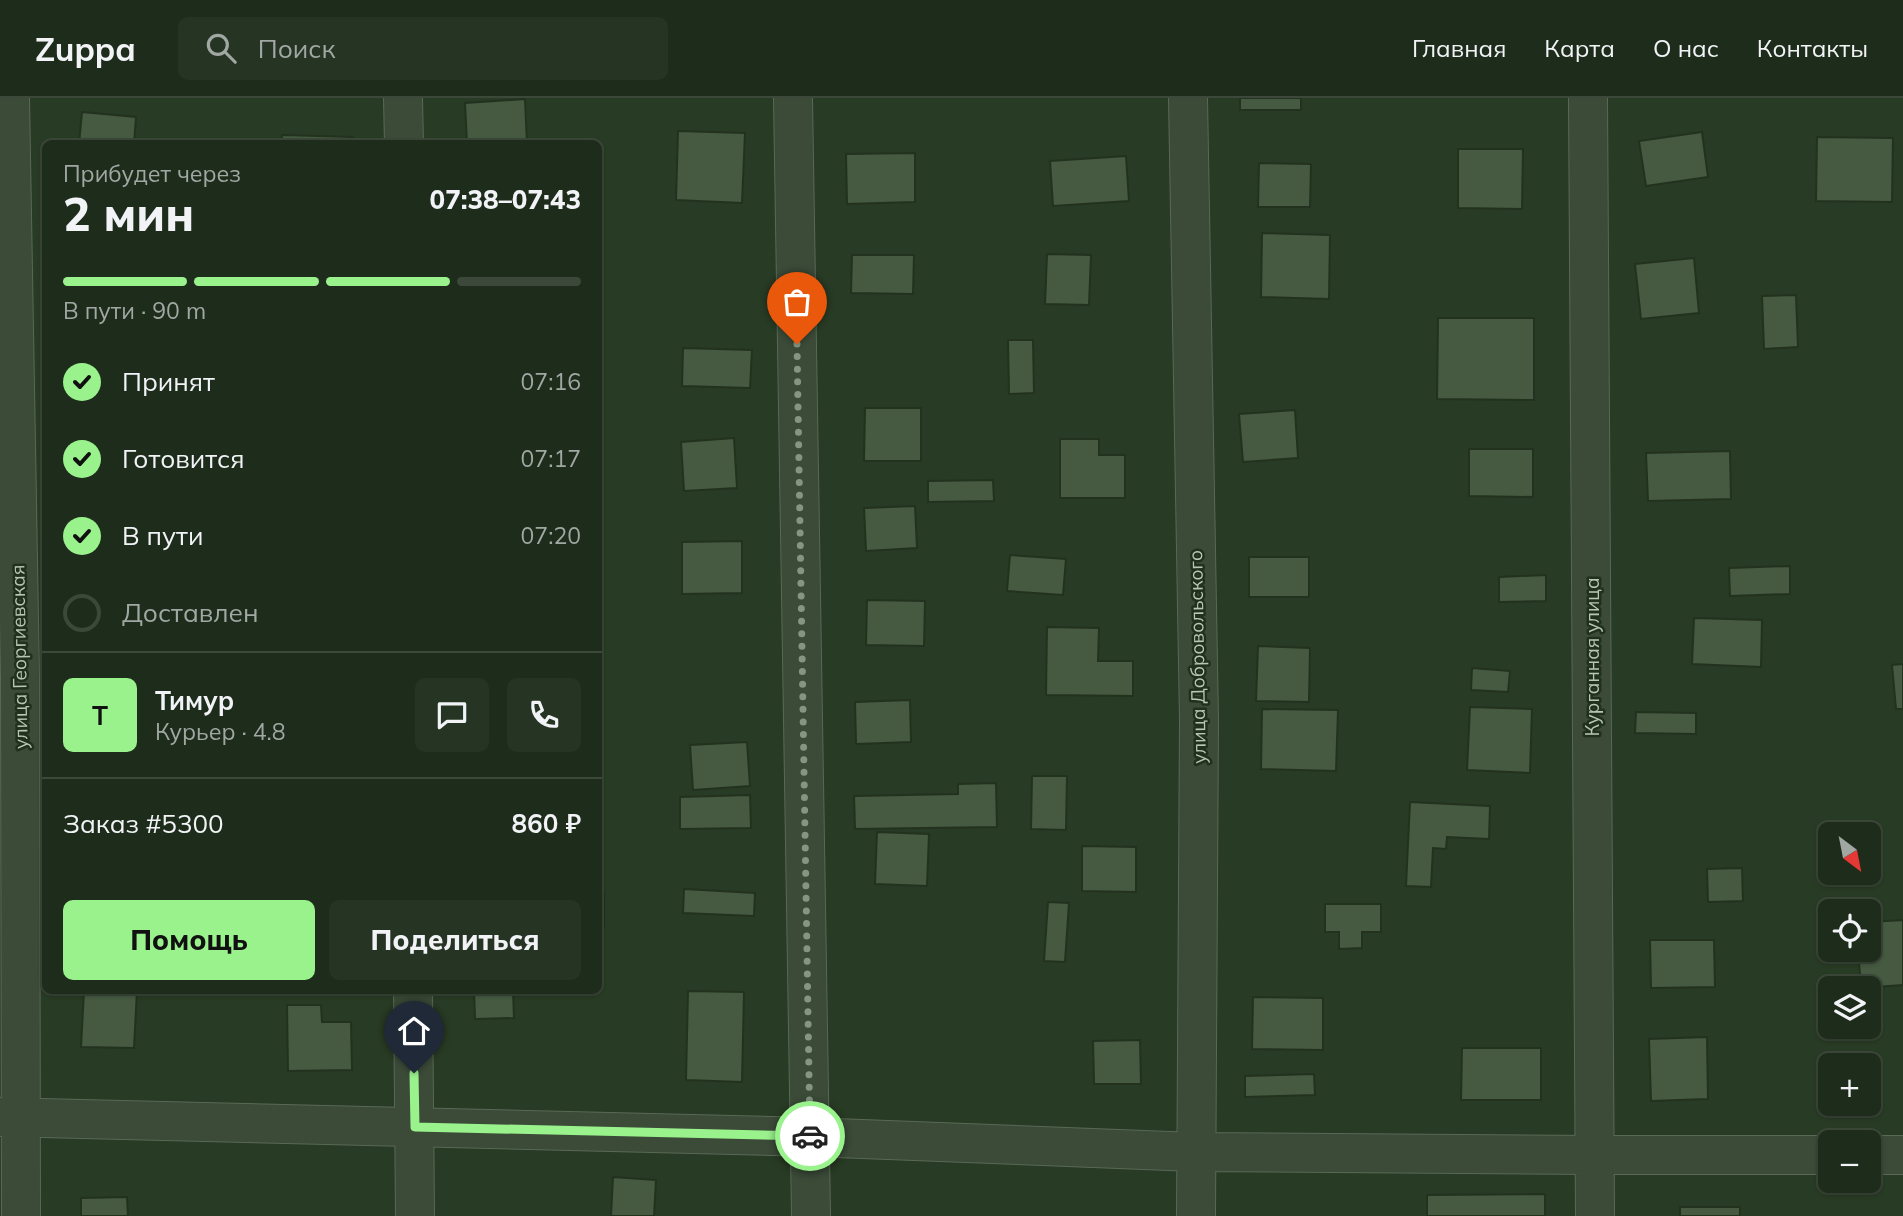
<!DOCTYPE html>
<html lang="ru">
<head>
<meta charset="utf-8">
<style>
  body { margin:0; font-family:Mulish,sans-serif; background:#263424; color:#f1f3f6; height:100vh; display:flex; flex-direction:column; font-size:26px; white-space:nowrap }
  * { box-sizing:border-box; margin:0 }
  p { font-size:23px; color:#a1a7a3 }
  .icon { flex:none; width:38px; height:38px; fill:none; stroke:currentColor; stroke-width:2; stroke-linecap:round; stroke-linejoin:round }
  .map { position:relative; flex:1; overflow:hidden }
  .drawer { position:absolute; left:42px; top:42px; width:560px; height:854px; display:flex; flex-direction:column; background:#1e2c1b; border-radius:10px; box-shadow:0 2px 5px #0004,0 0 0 2px #3c483a }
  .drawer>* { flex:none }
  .needle { width:46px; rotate:148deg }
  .fabs { position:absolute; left:1818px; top:724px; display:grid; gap:14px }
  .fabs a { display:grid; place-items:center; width:63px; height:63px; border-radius:10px; background:#1e2c1b; box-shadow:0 2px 5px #0004,0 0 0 2px #3c483a; font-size:35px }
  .pin { position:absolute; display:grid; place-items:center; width:60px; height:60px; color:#fff; margin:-72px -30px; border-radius:50% 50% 50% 0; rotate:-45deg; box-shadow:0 0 7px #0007 }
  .pin .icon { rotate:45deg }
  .courier { position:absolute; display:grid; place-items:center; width:70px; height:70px; margin:-35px; border:5px solid #9af28d; border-radius:50%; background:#fff; color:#222; box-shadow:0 2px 9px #0007 }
  .head em { font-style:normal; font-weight:800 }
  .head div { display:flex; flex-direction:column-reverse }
  .head { display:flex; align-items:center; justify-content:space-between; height:119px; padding:0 21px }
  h1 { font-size:46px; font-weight:800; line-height:52px }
  .bar { display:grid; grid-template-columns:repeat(4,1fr); gap:10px 7px; align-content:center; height:84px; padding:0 21px }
  .bar i { height:9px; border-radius:5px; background:#3c483a }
  .bar .selected { background:#9af28d }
  .bar p { grid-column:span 4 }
  .line { display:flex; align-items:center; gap:18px; padding:0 21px; border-top:2px solid #3c483a }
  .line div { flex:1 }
  .round { display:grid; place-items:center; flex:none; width:74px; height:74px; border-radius:10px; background:#263424 }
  ol { padding:0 21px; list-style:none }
  li { display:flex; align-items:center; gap:21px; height:77px }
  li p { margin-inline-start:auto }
  li .icon { padding:7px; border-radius:50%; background:#9af28d; color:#111; stroke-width:4 }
  li:last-child { color:#a1a7a3 }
  li i { width:38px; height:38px; border:4px solid #3c483a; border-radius:50% }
  .cta { display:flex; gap:14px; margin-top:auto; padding:14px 21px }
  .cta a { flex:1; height:80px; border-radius:10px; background:#9af28d; color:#111; font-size:28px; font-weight:800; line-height:80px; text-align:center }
  .cta a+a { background:#263424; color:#f1f3f6 }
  header { display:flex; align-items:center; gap:42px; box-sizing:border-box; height:98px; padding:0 35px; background:#1e2c1b; border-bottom:2px solid #3c483a }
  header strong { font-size:33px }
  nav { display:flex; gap:38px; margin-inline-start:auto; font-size:24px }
  .search { width:490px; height:63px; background:#263424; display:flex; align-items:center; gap:18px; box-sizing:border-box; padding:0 24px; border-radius:10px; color:#a1a7a3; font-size:26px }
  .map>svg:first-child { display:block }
  .building { fill:#455a40; stroke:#22321f; stroke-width:2 }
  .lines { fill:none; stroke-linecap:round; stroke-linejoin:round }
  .minor-casing { stroke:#596956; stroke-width:40 }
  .minor { stroke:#3b4b38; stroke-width:38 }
  .done { stroke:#849681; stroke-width:7; stroke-dasharray:0 12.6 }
  .route { stroke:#9af28d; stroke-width:9 }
  .labels { text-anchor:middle; stroke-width:5; stroke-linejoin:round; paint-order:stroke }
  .street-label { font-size:19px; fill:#b6c7b3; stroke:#20301d }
</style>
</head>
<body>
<header>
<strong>Zuppa</strong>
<div class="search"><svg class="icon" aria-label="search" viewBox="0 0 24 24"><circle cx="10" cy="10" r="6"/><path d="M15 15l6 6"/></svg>Поиск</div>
<nav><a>Главная</a><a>Карта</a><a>О нас</a><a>Контакты</a></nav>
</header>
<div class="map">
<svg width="1903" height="1118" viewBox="0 0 1903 1118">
  <rect width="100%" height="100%" fill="#283b24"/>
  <path class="building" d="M1240,0H1301V12H1240Z
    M525,1L527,46H467L465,5Z
    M82,14L136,19L134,46H79Z
    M678,33L745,35L742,105L676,102Z
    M1702,34L1708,79L1646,88L1639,43Z
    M282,37L353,39V46H281Z
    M1817,39L1893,40L1892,104L1816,103Z
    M1458,51H1523L1522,111L1458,110Z
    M915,55V104L847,106L846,56Z
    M1126,58L1129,103L1053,108L1050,63Z
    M1259,65L1311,66L1310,109H1258Z
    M1262,135L1330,137L1329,201L1261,199Z
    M1047,156L1091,157L1089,207L1045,206Z
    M852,157H914L913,196L851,195Z
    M1694,160L1699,215L1641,221L1635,166Z
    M1796,197L1798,249L1764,251L1762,198Z
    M1438,220H1534V302L1437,301Z
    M1008,242H1033L1034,295L1009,296Z
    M683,250L752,252L750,290L682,288Z
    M865,310H921V363H864Z
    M1295,312L1298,360L1243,364L1239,316Z
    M734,340L737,390L684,393L681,344Z
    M1060,341H1099V357H1125V400H1060Z
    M1469,351H1533V399L1469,398Z
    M1730,353L1731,401L1648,403L1646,355Z
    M993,382L994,403L928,404V383Z
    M915,408L917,450L866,453L864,410Z
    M742,443V495L682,496V444Z
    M1010,457L1066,461L1063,497L1007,493Z
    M1249,459H1309V499H1249Z
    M1790,468V496L1730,498L1729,470Z
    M1546,477V503L1499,504V479Z
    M867,502L925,503L924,548L866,547Z
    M1694,520L1762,522L1761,569L1692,566Z
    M1047,529L1099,530L1098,563H1133V598L1046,597Z
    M1258,548L1310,550L1309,604L1256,603Z
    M1903,566V611H1896L1892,567Z
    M1472,570L1510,573L1508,594L1471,592Z
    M910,602L911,644L856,646L855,604Z
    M1470,609L1532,611L1530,675L1467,672Z
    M1262,611L1338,612L1336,673L1261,671Z
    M1636,614L1696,615V636L1635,635Z
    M747,644L750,688L693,692L690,647Z
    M1032,678H1067L1066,732L1031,731Z
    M996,685L997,729L855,731L854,698L958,696V686Z
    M750,697L751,730L680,731V699Z
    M1410,704L1490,708L1489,741L1447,739L1446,751L1433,750L1431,789L1406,788Z
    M877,734L929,736L927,788L875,786Z
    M1082,748L1136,749V794L1082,793Z
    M1742,770L1743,803L1708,804L1707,771Z
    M684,791L755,795L754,818L683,815Z
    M598,794H604V830H598Z
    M1048,804L1069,805L1065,864L1044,863Z
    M1325,806H1381V834H1362V850L1339,851V834H1325Z
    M1903,822V887L1861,890L1858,852H1869V824Z
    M1650,842H1714L1715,889L1651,890Z
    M84,892H137L134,950L81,949Z
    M474,892H513L514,920L475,921Z
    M688,893L744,894L742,984L686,982Z
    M1253,899L1323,900V952L1252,951Z
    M287,907H321L322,924H351L352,972L288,973Z
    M1707,939L1708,1001L1651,1003L1649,941Z
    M1140,942L1141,986H1094L1093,943Z
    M1462,950H1541V1002H1461Z
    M1314,976L1315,997L1245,999V978Z
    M613,1079L656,1082L654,1118H611Z
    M1545,1096V1118H1427V1097Z
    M127,1099L128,1118H81V1100Z
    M1680,1109H1740V1118H1680Z"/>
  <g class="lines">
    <g class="minor-casing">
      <path id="minor" d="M10,0L20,580L21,1118
        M403,0L404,46
        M793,0L811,1118
        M1188,0L1199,622L1196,1118
        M1588,0L1595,1118
        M413,892L415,1118
        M0,1019L810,1039L1195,1054L1594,1057H1830
        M1869,1057H1903"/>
    </g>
    <use href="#minor" class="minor"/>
  </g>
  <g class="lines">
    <path class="done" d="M797,246L810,1038"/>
    <path class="route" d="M414,975L415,1029L810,1038"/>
  </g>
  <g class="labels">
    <g class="street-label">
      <text transform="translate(19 559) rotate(-91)" y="7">улица Георгиевская</text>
      <text transform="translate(1197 559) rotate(-91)" y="7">улица Добровольского</text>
      <text transform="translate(1592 559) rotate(-90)" y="7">Курганная улица</text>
    </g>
  </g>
</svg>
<div class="fabs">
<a><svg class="needle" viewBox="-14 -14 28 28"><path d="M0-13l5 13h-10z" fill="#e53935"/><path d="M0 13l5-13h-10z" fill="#a1a7a3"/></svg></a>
<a><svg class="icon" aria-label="locate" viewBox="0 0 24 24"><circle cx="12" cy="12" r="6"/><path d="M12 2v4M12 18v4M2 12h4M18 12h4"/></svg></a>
<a><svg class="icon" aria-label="layers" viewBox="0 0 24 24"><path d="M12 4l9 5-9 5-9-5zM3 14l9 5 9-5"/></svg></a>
<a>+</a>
<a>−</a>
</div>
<div class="pin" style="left:797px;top:246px;background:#ea580c"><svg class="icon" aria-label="bag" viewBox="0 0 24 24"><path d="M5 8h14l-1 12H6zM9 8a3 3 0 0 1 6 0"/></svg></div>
<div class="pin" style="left:414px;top:975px;background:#1f2937"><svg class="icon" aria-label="home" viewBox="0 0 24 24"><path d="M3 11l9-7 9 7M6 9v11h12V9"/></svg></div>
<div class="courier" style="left:810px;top:1038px"><svg class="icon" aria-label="car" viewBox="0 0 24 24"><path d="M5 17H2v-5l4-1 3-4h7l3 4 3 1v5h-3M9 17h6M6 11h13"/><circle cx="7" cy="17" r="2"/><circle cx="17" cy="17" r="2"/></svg></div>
<section class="drawer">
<div class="head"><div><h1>2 мин</h1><p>Прибудет через</p></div><em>07:38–07:43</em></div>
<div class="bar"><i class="selected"></i><i class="selected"></i><i class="selected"></i><i></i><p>В пути · 90 m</p></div>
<ol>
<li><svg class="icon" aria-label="check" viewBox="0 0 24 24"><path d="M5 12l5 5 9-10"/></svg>Принят<p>07:16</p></li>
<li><svg class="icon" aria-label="check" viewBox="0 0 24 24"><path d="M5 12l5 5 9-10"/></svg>Готовится<p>07:17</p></li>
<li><svg class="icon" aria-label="check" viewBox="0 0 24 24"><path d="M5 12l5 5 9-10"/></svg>В пути<p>07:20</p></li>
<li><i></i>Доставлен</li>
</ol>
<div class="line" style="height:126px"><b class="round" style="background:#9af28d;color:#111">Т</b><div><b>Тимур</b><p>Курьер · 4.8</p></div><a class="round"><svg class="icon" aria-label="chat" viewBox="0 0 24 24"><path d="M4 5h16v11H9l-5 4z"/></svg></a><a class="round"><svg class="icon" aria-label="phone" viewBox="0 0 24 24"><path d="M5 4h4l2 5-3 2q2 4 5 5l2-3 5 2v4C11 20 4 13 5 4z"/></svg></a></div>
<div class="line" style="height:91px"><div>Заказ #5300</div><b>860 ₽</b></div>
<div class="cta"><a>Помощь</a><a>Поделиться</a></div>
</section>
</div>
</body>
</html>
